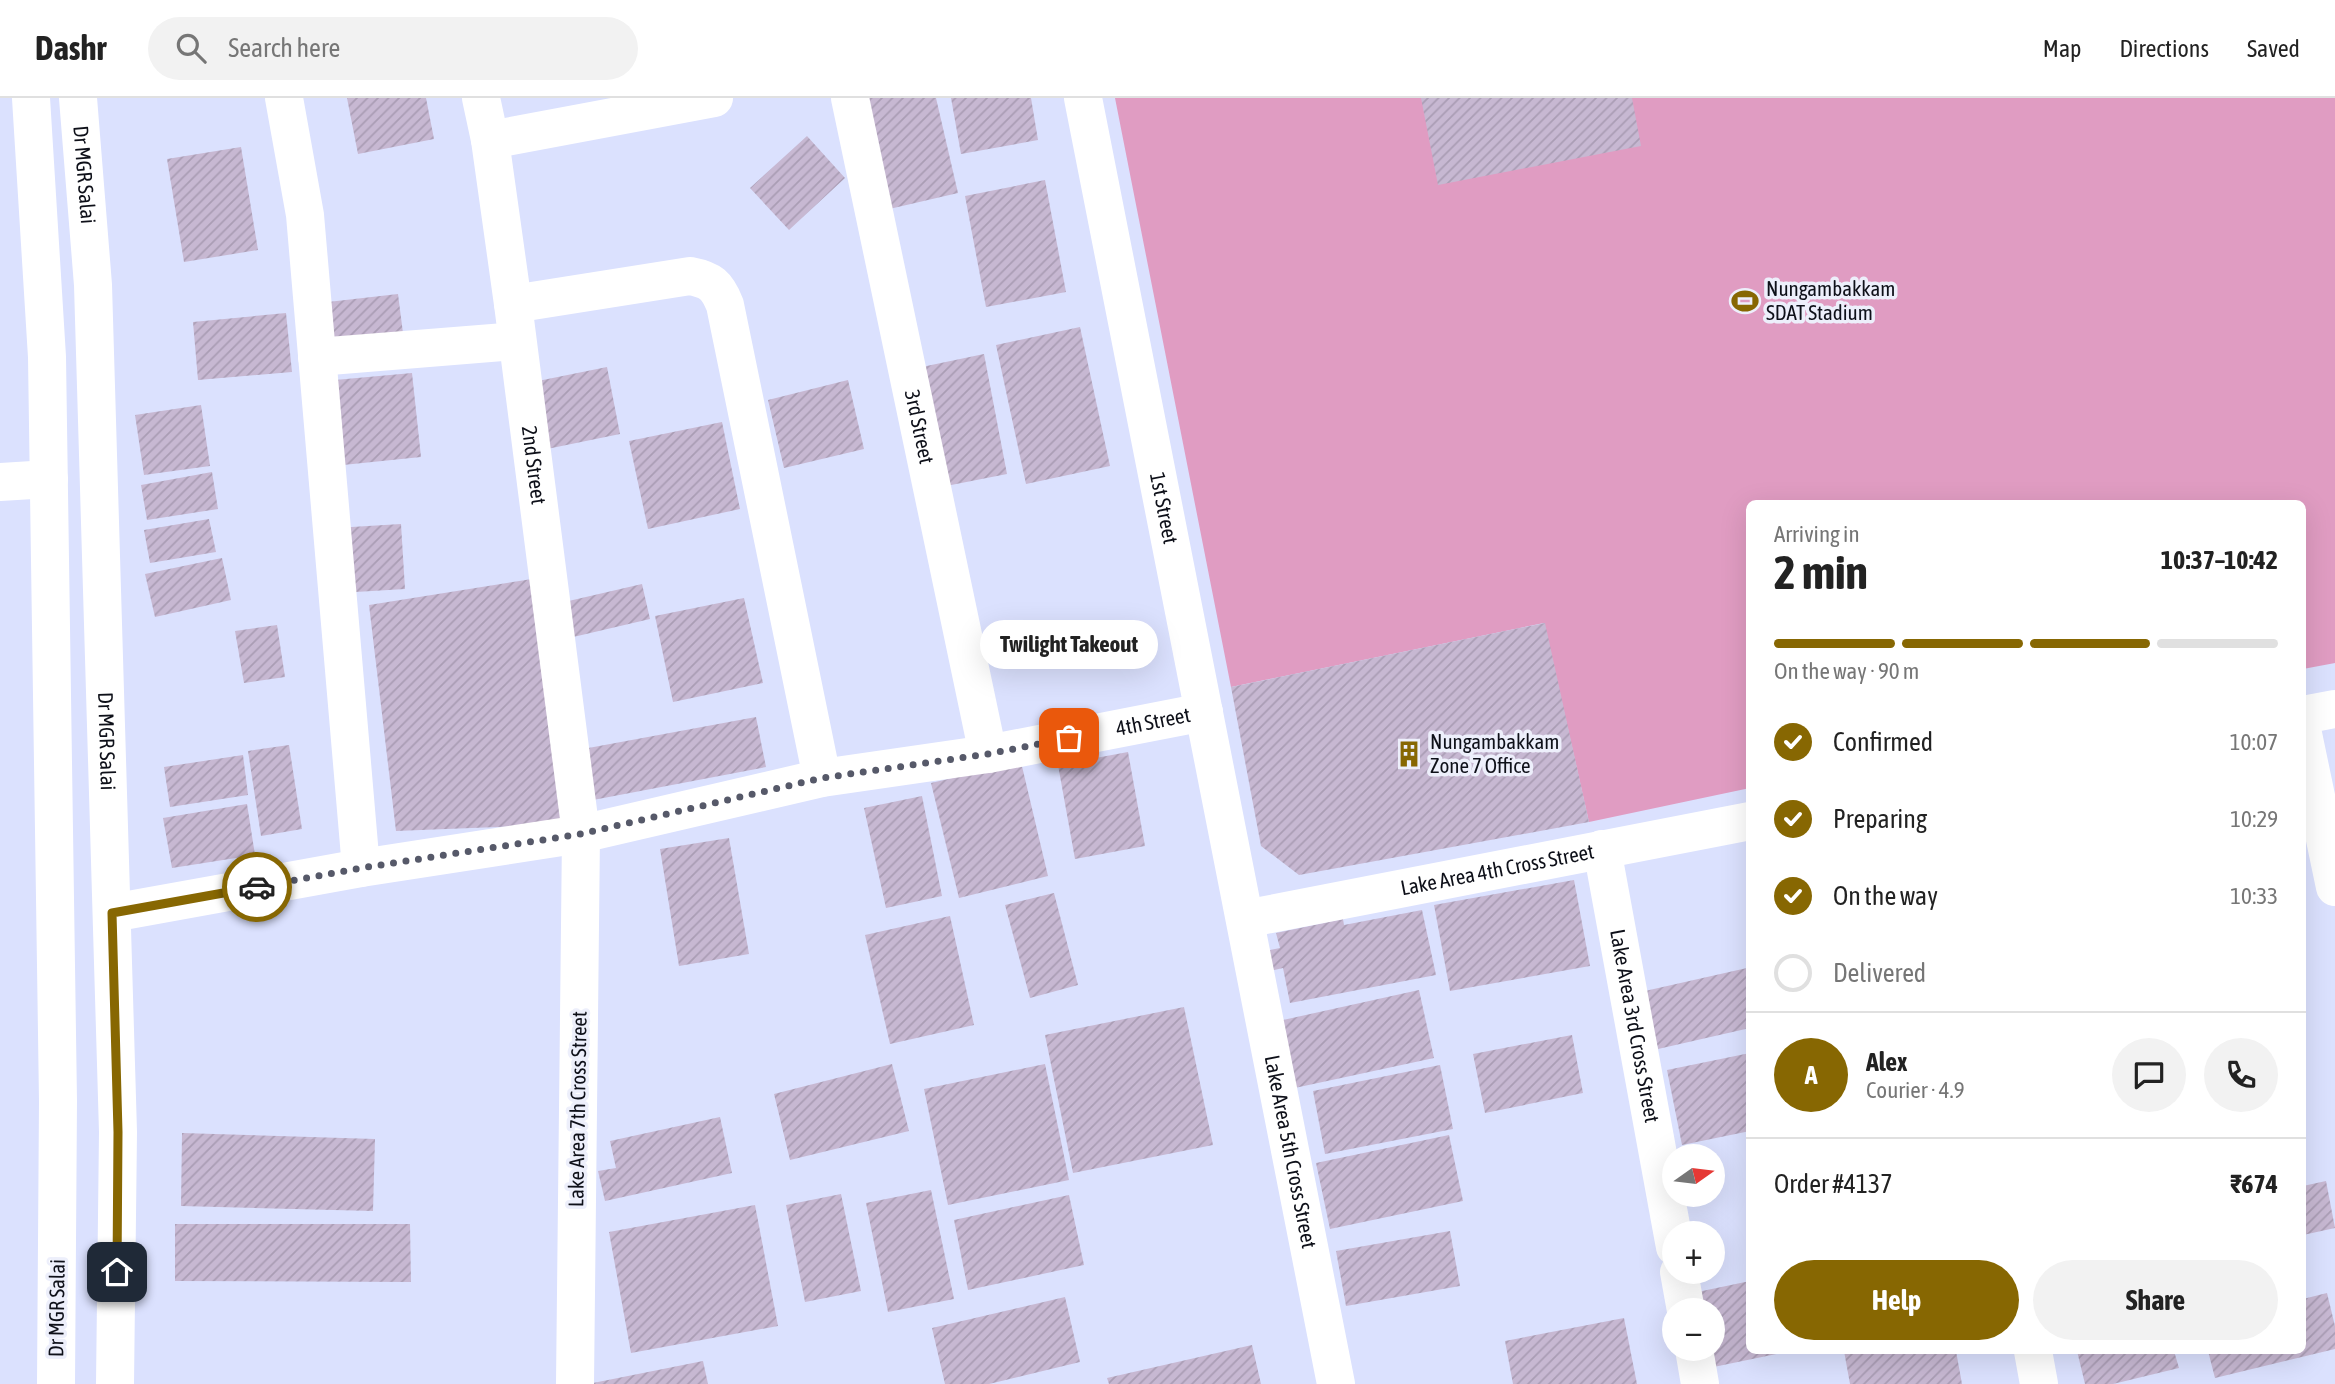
<!DOCTYPE html>
<html lang="en">
<head>
<meta charset="utf-8">
<style>
  body { margin:0; font-family:"Asap Condensed",sans-serif; background:#f2f2f2; color:#222; height:100vh; display:flex; flex-direction:column; font-size:26px; white-space:nowrap }
  * { box-sizing:border-box; margin:0 }
  p { font-size:23px; color:#767676 }
  .icon { flex:none; width:38px; height:38px; fill:none; stroke:currentColor; stroke-width:2; stroke-linecap:round; stroke-linejoin:round }
  .map { position:relative; flex:1; overflow:hidden }
  .sheet { position:absolute; left:1746px; top:402px; width:560px; height:854px; display:flex; flex-direction:column; background:#fff; border-radius:10px; box-shadow:0 7px 28px #0002 }
  .sheet>* { flex:none }
  .needle { width:46px; rotate:76deg }
  .controls { position:absolute; left:1662px; top:1046px; display:grid; gap:14px }
  .controls a { display:grid; place-items:center; width:63px; height:63px; border-radius:50%; background:#fff; box-shadow:0 7px 28px #0002; font-size:35px }
  .pin { position:absolute; display:grid; place-items:center; width:60px; height:60px; color:#fff; margin:-30px; border-radius:14px; box-shadow:0 4px 10px #0006 }
  .courier { position:absolute; display:grid; place-items:center; width:70px; height:70px; margin:-35px; border:5px solid #876702; border-radius:50%; background:#fff; color:#222; box-shadow:0 2px 9px #0007 }
  .bubble { position:absolute; height:49px; border-radius:24px; background:#fff; box-shadow:0 7px 28px #0002; font-size:23px; font-weight:700; line-height:49px; text-align:center }
  .overview em { font-style:normal; font-weight:700 }
  .overview div { display:flex; flex-direction:column-reverse }
  .overview { display:flex; align-items:center; justify-content:space-between; height:119px; padding:0 28px }
  h1 { font-size:46px; font-weight:700; line-height:52px }
  .bar { display:grid; grid-template-columns:repeat(4,1fr); gap:10px 7px; align-content:center; height:84px; padding:0 28px }
  .bar i { height:9px; border-radius:5px; background:#e0e0e0 }
  .bar .active { background:#876702 }
  .bar p { grid-column:span 4 }
  .line { display:flex; align-items:center; gap:18px; padding:0 28px; border-top:2px solid #e0e0e0 }
  .line div { flex:1 }
  .round { display:grid; place-items:center; flex:none; width:74px; height:74px; border-radius:37px; background:#f2f2f2 }
  ol { padding:0 28px; list-style:none }
  li { display:flex; align-items:center; gap:21px; height:77px }
  li p { margin-inline-start:auto }
  li .icon { padding:7px; border-radius:50%; background:#876702; color:#fff; stroke-width:4 }
  li:last-child { color:#767676 }
  li i { width:38px; height:38px; border:4px solid #e0e0e0; border-radius:50% }
  .cta { display:flex; gap:14px; margin-top:auto; padding:14px 28px }
  .cta a { flex:1; height:80px; border-radius:42px; background:#876702; color:#fff; font-size:28px; font-weight:700; line-height:80px; text-align:center }
  .cta a+a { background:#f2f2f2; color:#222 }
  header { display:flex; align-items:center; gap:42px; box-sizing:border-box; height:98px; padding:0 35px; background:#fff; border-bottom:2px solid #e0e0e0 }
  header strong { font-size:33px }
  nav { display:flex; gap:38px; margin-inline-start:auto; font-size:24px }
  .search { width:490px; height:63px; background:#f2f2f2; display:flex; align-items:center; gap:18px; box-sizing:border-box; padding:0 24px; border-radius:38px; color:#767676; font-size:26px }
  .map>svg:first-child { display:block }
  .pitch { fill:#e09cc2 }
  .building { fill:url(#building-hatch) }
  .lines { fill:none; stroke-linecap:round; stroke-linejoin:round }
  .minor { stroke:#fff; stroke-width:38 }
  .primary { stroke:#fff; stroke-width:38 }
  .done { stroke:#565969; stroke-width:7; stroke-dasharray:0 12.6 }
  .route { stroke:#876702; stroke-width:9 }
  .labels { text-anchor:middle; stroke-width:7; stroke-linejoin:round; paint-order:stroke }
  .street-label { font-size:21px; fill:#0e1019; stroke:#edeffb }
  .poi-label { font-size:21px; fill:#0e1019; stroke:#edeffb; text-anchor:start }
</style>
</head>
<body>
<header>
<strong>Dashr</strong>
<div class="search"><svg class="icon" aria-label="search" viewBox="0 0 24 24"><circle cx="10" cy="10" r="6"/><path d="M15 15l6 6"/></svg>Search here</div>
<nav><a>Map</a><a>Directions</a><a>Saved</a></nav>
</header>
<div class="map">
<svg width="2335" height="1286" viewBox="0 0 2335 1286">
  <defs>
    <pattern id="building-hatch" width="6" height="6" patternUnits="userSpaceOnUse" patternTransform="scale(1.75)"><rect width="6" height="6" fill="#c7b8d2"/><path d="M-1 1l2-2M0 6l6-6M5 7l2-2" fill="none" stroke="#aa9db4"/></pattern>
  </defs>
  <rect width="100%" height="100%" fill="#dbe1fe"/>
  <path class="pitch" d="M1115,0H2335V565L2303,571V406H1750V690L1589,724L1544,525L1231,589Z"/>
  <path class="building" d="M347,0H426L434,41L358,56Z
    M860,0H936L958,95L885,112Z
    M951,0H1031L1038,42L961,56Z
    M1421,0H1632L1641,48L1438,87Z
    M807,38L845,80L789,132L750,90Z
    M241,49L258,152L184,164L167,61Z
    M1045,82L1066,194L986,209L965,98Z
    M398,196L404,243L333,251L328,204Z
    M286,215L292,274L198,282L193,224Z
    M1080,229L1110,368L1026,386L996,247Z
    M984,256L1007,376L941,389L917,270Z
    M607,269L620,336L547,351L533,284Z
    M412,275L421,359L343,367L335,282Z
    M848,282L864,351L784,370L768,302Z
    M201,307L210,368L144,377L135,317Z
    M722,324L740,411L648,431L629,343Z
    M212,374L218,411L147,422L141,387Z
    M209,421L216,454L150,465L144,432Z
    M401,426L405,491L339,495L335,430Z
    M222,460L231,502L155,519L145,476Z
    M532,481L570,726L396,733L369,507Z
    M642,486L650,521L569,540L560,505Z
    M744,500L763,585L673,604L655,518Z
    M1545,525L1589,724L1299,777L1261,748L1231,589Z
    M277,527L285,579L244,585L235,533Z
    M756,619L766,669L593,702L583,651Z
    M289,647L302,731L261,738L248,653Z
    M1128,654L1145,748L1075,761L1058,667Z
    M243,657L248,697L170,709L164,669Z
    M1021,664L1048,778L959,800L931,685Z
    M922,698L942,798L886,810L864,710Z
    M247,706L255,757L172,770L163,720Z
    M729,740L749,856L679,868L660,751Z
    M1574,782L1590,868L1450,893L1434,807Z
    M1054,795L1078,887L1030,900L1005,807Z
    M1422,812L1436,877L1290,905L1283,870L1266,874L1261,854L1280,850L1276,835L1343,821L1344,827Z
    M950,818L974,927L890,946L865,837Z
    M1747,870L1750,885V930L1658,951L1645,893Z
    M1419,892L1434,960L1290,991L1274,924Z
    M1184,909L1213,1047L1073,1075L1045,937Z
    M1572,937L1583,995L1485,1015L1473,956Z
    M1750,955V1033L1682,1047L1667,972Z
    M892,966L909,1033L790,1062L774,996Z
    M1045,966L1069,1082L948,1107L924,991Z
    M1440,967L1453,1031L1325,1056L1313,993Z
    M720,1019L732,1075L605,1103L598,1073L616,1070L610,1043Z
    M182,1035L375,1041L373,1113L181,1108Z
    M1449,1037L1463,1103L1330,1131L1316,1065Z
    M2326,1083L2335,1130L2303,1137V1088Z
    M931,1092L954,1201L888,1214L866,1105Z
    M841,1096L861,1193L805,1204L786,1107Z
    M1069,1097L1084,1167L968,1192L954,1122Z
    M755,1107L778,1228L631,1255L609,1134Z
    M175,1126H410L411,1184L175,1183Z
    M1450,1133L1460,1188L1346,1208L1336,1153Z
    M1750,1183V1253L1786,1254L1704,1271L1713,1251V1213H1692L1688,1196Z
    M2327,1195L2335,1228V1251L2215,1280L2208,1253H2303V1201Z
    M1065,1199L1080,1264L989,1286H945L932,1230Z
    M1624,1220L1637,1286H1513L1505,1243Z
    M1252,1247L1261,1286H1109L1107,1280Z
    M1844,1253H1956L1962,1286H1850Z
    M2077,1253H2174L2179,1270L2113,1286H2085Z
    M703,1263L708,1286H593V1285Z"/>
  <g class="lines">
    <g class="minor">
      <path d="M284,0L305,117L361,770"/>
      <path id="s1" d="M481,0L490,42L513,206L581,736L575,1286"/>
      <path id="s2" d="M850,0L988,656"/>
      <path id="s3" d="M1083,0L1336,1286"/>
      <path d="M490,42L714,0"/>
      <path d="M513,206L690,178C711,182 717,187 725,207L822,680"/>
      <path d="M317,259L517,243"/>
      <path d="M0,384L49,381"/>
      <path d="M2303,617L2335,611"/>
      <path d="M2303,636L2335,789"/>
      <path id="s4" d="M1602,751L1675,1149"/>
      <path id="s5" d="M112,815L361,770L581,736L822,680L988,656L1204,614"/>
      <path id="s6" d="M1245,821L1750,723"/>
      <path d="M1679,1174L1686,1213"/>
      <path d="M1694,1251L1700,1286"/>
      <path d="M2033,1253L2039,1286"/>
    </g>
    <g class="primary">
      <path d="M31,0L47,259L58,1003L56,1286"/>
      <path id="s7" d="M78,0L93,187L118,1034L115,1286"/>
    </g>
  </g>
  <g class="lines">
    <path class="done" d="M257,789L361,770L581,736L822,680L988,656L1069,640"/>
    <path class="route" d="M117,1174L118,1034L112,815L257,789"/>
  </g>
  <defs>
    <g id="stadium-bare" transform="scale(2.1)"><path d="M0-5a6.5 5 0 1 0 0 10a6.5 5 0 1 0 0-10ZM-3.5-1.8h7v3.6h-7Z" fill="#876702" stroke="#edeffb" stroke-width="2.5" paint-order="stroke"/></g>
    <g id="building-bare" transform="scale(2.1)"><path d="M-4-6H4V6H1V3H-1V6H-4ZM-2.5-4.3h1.7v1.8h-1.7ZM.8-4.3h1.7v1.8H.8ZM-2.5-1h1.7V.8h-1.7ZM.8-1h1.7V.8H.8Z" fill="#876702" stroke="#edeffb" stroke-width="2.5" paint-order="stroke"/></g>
  </defs>
  <g fill-rule="evenodd">
    <use href="#stadium-bare" x="1745" y="203"/>
    <use href="#building-bare" x="1409" y="656"/>
  </g>
  <g class="labels">
    <g class="street-label">
      <text dy="7" stroke="none"><textPath href="#s7" startOffset="77">Dr MGR Salai</textPath></text>
      <text dy="7" stroke="none"><textPath href="#s2" startOffset="336">3rd Street</textPath></text>
      <text dy="7" stroke="none"><textPath href="#s1" startOffset="371">2nd Street</textPath></text>
      <text dy="7" stroke="none"><textPath href="#s3" startOffset="418">1st Street</textPath></text>
      <text dy="7" stroke="none"><textPath href="#s5" startOffset="1059">4th Street</textPath></text>
      <text dy="7" stroke="none"><textPath href="#s7" startOffset="644">Dr MGR Salai</textPath></text>
      <text dy="7" stroke="none"><textPath href="#s6" startOffset="257">Lake Area 4th Cross Street</textPath></text>
      <text dy="7" stroke="none"><textPath href="#s4" startOffset="180">Lake Area 3rd Cross Street</textPath></text>
      <text transform="translate(578 1011) rotate(-89)" y="7">Lake Area 7th Cross Street</text>
      <text dy="7" stroke="none"><textPath href="#s3" startOffset="1074">Lake Area 5th Cross Street</textPath></text>
      <text transform="translate(57 1210) rotate(-89)" y="7">Dr MGR Salai</text>
    </g>
    <g class="poi-label">
      <text x="1766" y="198">Nungambakkam<tspan x="1766" dy="24">SDAT Stadium</tspan></text>
      <text x="1430" y="651">Nungambakkam<tspan x="1430" dy="24">Zone 7 Office</tspan></text>
    </g>
  </g>
</svg>
<div class="controls">
<a><svg class="needle" viewBox="-14 -14 28 28"><path d="M0-13l5 13h-10z" fill="#e53935"/><path d="M0 13l5-13h-10z" fill="#767676"/></svg></a>
<a>+</a>
<a>−</a>
</div>
<div class="pin" style="left:1069px;top:640px;background:#ea580c"><svg class="icon" aria-label="bag" viewBox="0 0 24 24"><path d="M5 8h14l-1 12H6zM9 8a3 3 0 0 1 6 0"/></svg></div>
<div class="pin" style="left:117px;top:1174px;background:#1f2937"><svg class="icon" aria-label="home" viewBox="0 0 24 24"><path d="M3 11l9-7 9 7M6 9v11h12V9"/></svg></div>
<div class="courier" style="left:257px;top:789px"><svg class="icon" aria-label="car" viewBox="0 0 24 24"><path d="M5 17H2v-5l4-1 3-4h7l3 4 3 1v5h-3M9 17h6M6 11h13"/><circle cx="7" cy="17" r="2"/><circle cx="17" cy="17" r="2"/></svg></div>
<div class="bubble" style="left:980px;top:522px;width:178px">Twilight Takeout</div>
<section class="sheet">
<div class="overview"><div><h1>2 min</h1><p>Arriving in</p></div><em>10:37–10:42</em></div>
<div class="bar"><i class="active"></i><i class="active"></i><i class="active"></i><i></i><p>On the way · 90 m</p></div>
<ol>
<li><svg class="icon" aria-label="check" viewBox="0 0 24 24"><path d="M5 12l5 5 9-10"/></svg>Confirmed<p>10:07</p></li>
<li><svg class="icon" aria-label="check" viewBox="0 0 24 24"><path d="M5 12l5 5 9-10"/></svg>Preparing<p>10:29</p></li>
<li><svg class="icon" aria-label="check" viewBox="0 0 24 24"><path d="M5 12l5 5 9-10"/></svg>On the way<p>10:33</p></li>
<li><i></i>Delivered</li>
</ol>
<div class="line" style="height:126px"><b class="round" style="background:#876702;color:#fff">A</b><div><b>Alex</b><p>Courier · 4.9</p></div><a class="round"><svg class="icon" aria-label="chat" viewBox="0 0 24 24"><path d="M4 5h16v11H9l-5 4z"/></svg></a><a class="round"><svg class="icon" aria-label="phone" viewBox="0 0 24 24"><path d="M5 4h4l2 5-3 2q2 4 5 5l2-3 5 2v4C11 20 4 13 5 4z"/></svg></a></div>
<div class="line" style="height:91px"><div>Order #4137</div><b>₹674</b></div>
<div class="cta"><a>Help</a><a>Share</a></div>
</section>
</div>
</body>
</html>
